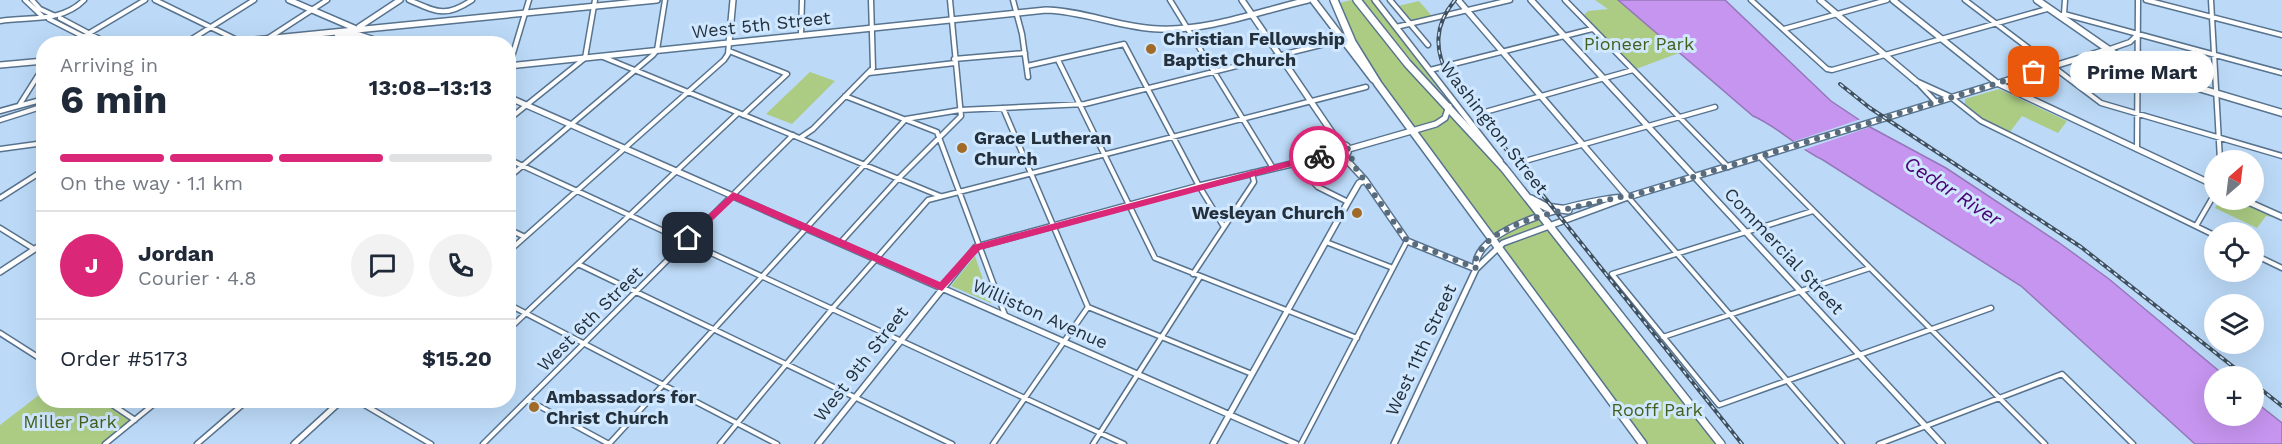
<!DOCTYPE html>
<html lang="en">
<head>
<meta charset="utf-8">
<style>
  body { margin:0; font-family:"Work Sans",sans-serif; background:#f2f2f3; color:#1f2937; height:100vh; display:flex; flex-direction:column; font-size:22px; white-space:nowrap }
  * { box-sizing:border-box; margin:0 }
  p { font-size:20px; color:#747a83 }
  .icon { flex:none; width:33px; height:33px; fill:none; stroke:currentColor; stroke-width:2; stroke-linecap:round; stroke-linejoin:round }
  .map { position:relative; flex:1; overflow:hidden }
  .drawer { position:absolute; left:36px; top:36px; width:480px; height:372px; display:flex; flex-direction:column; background:#fff; border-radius:24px; box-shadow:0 6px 24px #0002 }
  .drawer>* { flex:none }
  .needle { width:39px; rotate:28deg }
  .controls { position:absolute; left:2204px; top:150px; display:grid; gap:12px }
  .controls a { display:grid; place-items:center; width:60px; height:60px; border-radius:50%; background:#fff; box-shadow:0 6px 24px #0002; font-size:30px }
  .pin { position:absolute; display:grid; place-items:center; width:51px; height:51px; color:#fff; margin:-26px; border-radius:12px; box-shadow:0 3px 9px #0006 }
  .courier { position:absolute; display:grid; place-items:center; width:60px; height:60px; margin:-30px; border:4px solid #db2777; border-radius:50%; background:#fff; color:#222; box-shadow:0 2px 8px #0007 }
  .bubble { position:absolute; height:42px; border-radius:21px; background:#fff; box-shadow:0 6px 24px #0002; font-size:20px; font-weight:700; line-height:42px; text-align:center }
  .headline em { font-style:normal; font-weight:700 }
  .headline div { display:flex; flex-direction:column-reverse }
  .headline { display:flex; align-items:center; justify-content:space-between; height:102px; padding:0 24px }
  h1 { font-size:39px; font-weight:700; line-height:45px }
  .bar { display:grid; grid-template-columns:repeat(4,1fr); gap:9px 6px; align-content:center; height:72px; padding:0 24px }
  .bar i { height:8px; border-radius:4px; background:#e0e1e3 }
  .bar .active { background:#db2777 }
  .bar p { grid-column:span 4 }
  .line { display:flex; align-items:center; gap:15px; padding:0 24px; border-top:2px solid #e0e1e3 }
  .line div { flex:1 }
  .round { display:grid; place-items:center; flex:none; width:63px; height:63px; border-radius:32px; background:#f2f2f3 }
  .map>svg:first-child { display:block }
  .green { fill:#accc84 }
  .water { fill:#c695f0; stroke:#9577ba; stroke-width:1.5 }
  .pier { fill:#bcdaf8 }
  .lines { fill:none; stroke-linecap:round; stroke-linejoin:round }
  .street-casing { stroke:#58738e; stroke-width:7 }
  .secondary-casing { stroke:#58738e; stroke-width:8 }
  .primary-casing { stroke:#58738e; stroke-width:9 }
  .highway-casing { stroke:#58738e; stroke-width:10 }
  .street { stroke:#fff; stroke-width:4 }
  .secondary { stroke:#fff; stroke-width:5 }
  .primary { stroke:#fff; stroke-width:6 }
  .highway { stroke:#fff; stroke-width:7 }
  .rail-casing { stroke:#40505e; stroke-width:4 }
  .rail { stroke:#cfe7ff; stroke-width:1.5; stroke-dasharray:4.5; stroke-linecap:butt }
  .route { fill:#db2777 }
  .done { stroke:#596c7d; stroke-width:6; stroke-dasharray:0 10.8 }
  .poi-dot { fill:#a16a26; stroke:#cfe7ff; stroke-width:2 }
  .labels { text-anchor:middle; stroke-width:6; stroke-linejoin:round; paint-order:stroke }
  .street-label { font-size:18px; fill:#24303b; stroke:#cfe7ff }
  .poi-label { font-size:18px; font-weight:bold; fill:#24303b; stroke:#cfe7ff; text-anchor:start }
  .park-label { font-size:18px; fill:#45601c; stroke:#cfe7ff }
  .water-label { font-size:20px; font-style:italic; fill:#4a0070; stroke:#cfe7ff }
</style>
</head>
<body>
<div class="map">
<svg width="2282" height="444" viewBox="0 0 2282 444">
  <rect width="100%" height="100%" fill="#bcdaf8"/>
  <path class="green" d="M1351,0H1357L1395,49L1473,132L1723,444H1643L1378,84L1336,4Z
    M1363,0H1372L1459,110L1413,63Z
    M1595,0H1618L1679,53L1636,69L1583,16L1588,11L1608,9Z
    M1419,1L1432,16L1410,21L1398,6Z
    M810,72L835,81L792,124L766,114Z
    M1999,89L2067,121L2058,133L2022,116L2010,132L1985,120L1965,104V99Z
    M2220,200H2235L2272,217L2266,216L2257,228L2215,208Z
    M975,256L991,303L951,286Z
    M43,392L44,400L100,401L131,421L102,444H0V425Z"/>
  <path class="water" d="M1618,0H1725L1831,101L1870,127L1946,168L2058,242L2109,279L2225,376H2214V416H2253V400L2282,423V444H2195L2021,286L1823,160C1797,148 1779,127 1753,116Z"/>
  <path class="pier" d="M1861,119L1870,127L1803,150L1792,142Z"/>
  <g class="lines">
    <g class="street-casing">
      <path id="street" d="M25,0L42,16
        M32,0L40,9L53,15
        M155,0L239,41
        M409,0C437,12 445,18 472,0
        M1013,0L1022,34L1028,77
        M1170,0L1273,168
        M1390,0L1428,45
        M1565,0L1728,167
        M1751,0L1827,69L1832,70L2047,9
        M1965,0L2101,103L2282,156
        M2146,0L2282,35
        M2211,0L2220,160
        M2064,14L2065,0
        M2059,16L2064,14L2282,73
        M60,18L109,44
        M49,19L98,44
        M0,21C30,16 61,23 84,0
        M1396,27L1510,0
        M1784,29L1887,0
        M801,34L802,0
        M267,39L327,0
        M71,44L145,0
        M184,44L254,0
        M290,44L300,37
        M2110,49L2130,42L2137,35
        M729,51L787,74L743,115
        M603,57L940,196
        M954,59L1025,53
        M1058,60L1155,258L1357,338
        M1027,66L1124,44L1199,186L1224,227
        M509,67L529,0
        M1430,70L1592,29
        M869,73L955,63
        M1920,85L1936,102
        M845,96L937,132L1005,315
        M1952,98L1981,121L2214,235
        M20,104L44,66
        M1003,108L1088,307
        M0,111L44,99
        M1485,112L1633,70
        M0,120L44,106
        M508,120L585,58L595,0
        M800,138L813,129L873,68L871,0
        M0,149L44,143
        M2137,149L2138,0
        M1760,157L2045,444
        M508,159L1124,444
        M1525,161L1715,107
        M1295,163L1318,187L1348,202
        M508,178L653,55L657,50L665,0
        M1628,197L1842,444
        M0,198L44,170
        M1813,211L1612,274L1719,405L1991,308
        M2196,226L2214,195
        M0,228L34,249
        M508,229L525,237
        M1326,242L1393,268
        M840,243L898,179L961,116L950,0
        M508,252L724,60L728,54L729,43
        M2253,254L2282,268
        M578,264L952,444
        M1193,274L1254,182L1252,173
        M508,304L777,444
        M1088,307L1252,374
        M508,330L738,113
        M0,333L44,361
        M1663,337L1870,268
        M105,400L135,420
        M356,400L431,444
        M528,400L609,444
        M105,444L159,400
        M197,444L248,400
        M483,444L793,135
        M609,444L906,119L960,110L1085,104L1341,40
        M720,444L832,309L928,200L1366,87
        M993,444L1088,307
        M1093,444L1200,277
        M1301,444L1407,241
        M1879,444L2062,374L2133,444"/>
    </g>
    <g class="secondary-casing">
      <path id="secondary" d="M289,0L354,28
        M1242,0L1333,134L1345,146
        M1375,0L1500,161
        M1458,0L1628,197
        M1531,0L1942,444
        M1820,0L1917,82L1950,97
        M1893,0L1997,83L2214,185
        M359,27L400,0
        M337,34L359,35L387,44
        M729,43L733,0
        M215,44L657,0
        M335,44L349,34
        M0,65L44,61
        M508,66L1046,10C1085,11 1121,28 1159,29C1209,31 1260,11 1308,0
        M508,97L1296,444
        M1337.5 150a5.5 5.5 0 1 1 11 0a5.5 5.5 0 1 1-11 0Z
        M1349,149L1436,124L1445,118L1449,106
        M1341,154L1365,180L1407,241L1476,269
        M2244,200L2282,217
        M1476,269L1503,243L1628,197L2106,50
        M0,272L44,243
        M294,444L342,400
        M818,444L976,247L1199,186L1338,153
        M1213,444L1348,202L1359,183L1365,180
        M1394,444L1476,269C1470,225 1596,197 1628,197"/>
    </g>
    <g class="primary-casing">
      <path id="primary" d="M1313,0L1373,79
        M2037,0L2138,70L2282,113"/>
    </g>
    <g class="highway-casing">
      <path id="highway" d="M1334,0L1352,42L1378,84L1643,444
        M1357,0L1407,63L1504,168L1721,444
        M1531,199L1546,207L1568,210"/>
    </g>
    <use href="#street" class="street"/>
    <use href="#secondary" class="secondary"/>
    <use href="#primary" class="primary"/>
    <use href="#highway" class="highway"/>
    <g class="rail-casing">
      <path id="rail" d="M1455,0C1434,25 1434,50 1449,78L1742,444
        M1840,84L1870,108L2081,247L2245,376
        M2253,383L2282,406"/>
    </g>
    <use href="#rail" class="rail"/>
  </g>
  <path class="route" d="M1319,153L1322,154V158L980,250L942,291L734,200L692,240L683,238L733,192L940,282L973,245Z"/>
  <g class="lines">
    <path class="done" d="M1319,156L1339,146L1347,147L1355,167L1407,241L1476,268L1474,262C1479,254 1483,245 1491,239C1523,215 1580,207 1619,197H1628L2034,72"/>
  </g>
  <g class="poi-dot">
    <circle cx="1151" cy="49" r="6"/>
    <circle cx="962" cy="148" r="6"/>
    <circle cx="1357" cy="213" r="6"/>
    <circle cx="534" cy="407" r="6"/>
  </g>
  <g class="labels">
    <g class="street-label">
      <text transform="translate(761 25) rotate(-6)" y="6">West 5th Street</text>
      <text transform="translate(1494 128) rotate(52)" y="6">Washington Street</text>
      <text transform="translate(1784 251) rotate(47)" y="6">Commercial Street</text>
      <text transform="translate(1040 314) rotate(24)" y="6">Williston Avenue</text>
      <text transform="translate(590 319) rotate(-45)" y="6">West 6th Street</text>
      <text transform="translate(1421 350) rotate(-65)" y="6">West 11th Street</text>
      <text transform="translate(861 364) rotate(-52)" y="6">West 9th Street</text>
    </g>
    <g class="poi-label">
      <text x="1163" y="45">Christian Fellowship<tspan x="1163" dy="21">Baptist Church</tspan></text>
      <text x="974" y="144">Grace Lutheran<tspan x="974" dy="21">Church</tspan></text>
      <text x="1345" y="219" text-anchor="end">Wesleyan Church</text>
      <text x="546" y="403">Ambassadors for<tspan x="546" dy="21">Christ Church</tspan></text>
    </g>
    <g class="park-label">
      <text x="1639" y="50">Pioneer Park</text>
      <text x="1657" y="416">Rooff Park</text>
      <text x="70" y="428">Miller Park</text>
    </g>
    <g class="water-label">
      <text transform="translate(1953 191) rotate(33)" y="7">Cedar River</text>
    </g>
  </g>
</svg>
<div class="controls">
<a><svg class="needle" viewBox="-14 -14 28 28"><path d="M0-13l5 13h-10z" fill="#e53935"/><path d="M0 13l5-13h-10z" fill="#747a83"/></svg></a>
<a><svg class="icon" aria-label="locate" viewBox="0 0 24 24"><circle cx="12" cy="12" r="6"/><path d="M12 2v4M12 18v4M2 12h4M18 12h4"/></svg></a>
<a><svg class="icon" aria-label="layers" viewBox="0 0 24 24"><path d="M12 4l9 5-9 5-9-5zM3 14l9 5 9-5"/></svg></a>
<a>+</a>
</div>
<div class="pin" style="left:2034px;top:72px;background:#ea580c"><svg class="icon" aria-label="bag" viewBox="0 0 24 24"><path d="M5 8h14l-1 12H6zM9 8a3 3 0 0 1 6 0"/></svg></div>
<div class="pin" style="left:688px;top:238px;background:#1f2937"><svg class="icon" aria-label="home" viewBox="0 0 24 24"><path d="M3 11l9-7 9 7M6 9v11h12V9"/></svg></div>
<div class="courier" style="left:1319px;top:156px"><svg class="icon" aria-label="bike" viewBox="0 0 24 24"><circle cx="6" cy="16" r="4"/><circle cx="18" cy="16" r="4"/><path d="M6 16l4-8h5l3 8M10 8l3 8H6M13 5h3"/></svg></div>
<div class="bubble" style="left:2070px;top:51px;width:144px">Prime Mart</div>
<section class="drawer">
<div class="headline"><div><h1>6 min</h1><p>Arriving in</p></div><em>13:08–13:13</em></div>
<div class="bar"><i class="active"></i><i class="active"></i><i class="active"></i><i></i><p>On the way · 1.1 km</p></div>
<div class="line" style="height:108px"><b class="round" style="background:#db2777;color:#fff">J</b><div><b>Jordan</b><p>Courier · 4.8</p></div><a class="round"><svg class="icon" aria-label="chat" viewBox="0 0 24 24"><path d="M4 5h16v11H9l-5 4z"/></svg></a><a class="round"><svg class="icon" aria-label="phone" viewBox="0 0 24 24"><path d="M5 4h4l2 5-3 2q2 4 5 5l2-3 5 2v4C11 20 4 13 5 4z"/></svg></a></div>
<div class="line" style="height:78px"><div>Order #5173</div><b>$15.20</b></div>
</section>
</div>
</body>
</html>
